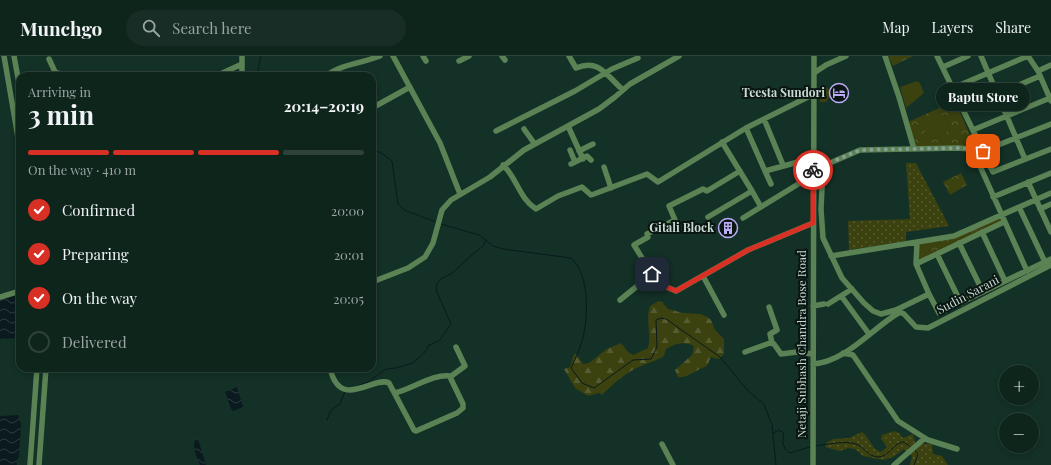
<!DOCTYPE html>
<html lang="en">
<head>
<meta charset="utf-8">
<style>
  body { margin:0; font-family:"Playfair Display",serif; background:#172d25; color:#f1f3f6; height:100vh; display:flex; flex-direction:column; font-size:15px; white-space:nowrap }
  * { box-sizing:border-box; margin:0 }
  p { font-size:13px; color:#9ba5a3 }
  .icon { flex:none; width:22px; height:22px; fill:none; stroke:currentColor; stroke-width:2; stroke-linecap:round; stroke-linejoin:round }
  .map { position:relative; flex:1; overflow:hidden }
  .sheet { position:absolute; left:16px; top:16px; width:360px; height:300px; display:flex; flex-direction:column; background:#0e251c; border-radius:12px; box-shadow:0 2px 6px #0003,0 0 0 1px #2e423b }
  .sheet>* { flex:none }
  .fabs { position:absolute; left:999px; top:309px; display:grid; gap:8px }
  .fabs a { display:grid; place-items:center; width:40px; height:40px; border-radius:50%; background:#0e251c; box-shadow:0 2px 6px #0003,0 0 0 1px #2e423b; font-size:20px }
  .pin { position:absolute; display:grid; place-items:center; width:34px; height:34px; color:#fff; margin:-17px; border-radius:8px; box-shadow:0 2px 6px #0006 }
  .courier { position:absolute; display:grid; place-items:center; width:40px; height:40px; margin:-20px; border:3px solid #d93025; border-radius:50%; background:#fff; color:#222; box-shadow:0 1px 5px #0007 }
  .bubble { position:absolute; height:28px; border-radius:14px; background:#0e251c; box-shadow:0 2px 6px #0003,0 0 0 1px #2e423b; font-size:13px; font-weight:700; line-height:28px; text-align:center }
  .summary em { font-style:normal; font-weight:700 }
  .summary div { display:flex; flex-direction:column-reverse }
  .summary { display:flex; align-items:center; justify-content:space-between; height:68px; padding:0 12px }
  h1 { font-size:26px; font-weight:700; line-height:30px }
  .bar { display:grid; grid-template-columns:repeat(4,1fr); gap:6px 4px; align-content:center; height:48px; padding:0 12px }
  .bar i { height:5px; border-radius:3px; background:#2e423b }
  .bar .on { background:#d93025 }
  .bar p { grid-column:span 4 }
  ol { padding:0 12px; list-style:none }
  li { display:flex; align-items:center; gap:12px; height:44px }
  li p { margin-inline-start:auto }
  li .icon { padding:4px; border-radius:50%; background:#d93025; color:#fff; stroke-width:4 }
  li:last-child { color:#9ba5a3 }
  li i { width:22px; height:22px; border:2px solid #2e423b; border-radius:50% }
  header { display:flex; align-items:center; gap:24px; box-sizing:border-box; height:56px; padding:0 20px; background:#0e251c; border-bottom:1px solid #2e423b }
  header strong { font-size:19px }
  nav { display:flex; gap:22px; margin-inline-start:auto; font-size:14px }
  .search { width:280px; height:36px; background:#172d25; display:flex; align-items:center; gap:10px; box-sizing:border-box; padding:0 14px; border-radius:22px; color:#9ba5a3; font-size:15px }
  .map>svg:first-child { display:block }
  .grass { fill:url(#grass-dots) }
  .forest { fill:url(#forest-firs) }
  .park { fill:url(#park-crowns) }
  .garden { fill:#3b410f }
  .water { fill:url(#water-waves) }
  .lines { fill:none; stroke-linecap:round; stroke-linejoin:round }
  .stream { stroke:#0a1a1f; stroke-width:1 }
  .minor { stroke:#5b8255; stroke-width:5.5 }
  .done { stroke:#899f96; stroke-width:4; stroke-dasharray:0 7.2 }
  .route { stroke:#d93025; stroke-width:5 }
  .labels { text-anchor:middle; stroke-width:4; stroke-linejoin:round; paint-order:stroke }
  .poi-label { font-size:12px; font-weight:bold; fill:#c9dad3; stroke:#091611; text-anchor:end }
  .street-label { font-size:12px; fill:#c9dad3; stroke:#091611 }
</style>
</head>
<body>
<header>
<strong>Munchgo</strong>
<div class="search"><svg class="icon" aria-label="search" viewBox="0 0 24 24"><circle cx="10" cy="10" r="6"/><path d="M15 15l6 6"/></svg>Search here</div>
<nav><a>Map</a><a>Layers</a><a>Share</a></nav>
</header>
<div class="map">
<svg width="1051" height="409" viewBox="0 0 1051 409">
  <defs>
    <pattern id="grass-dots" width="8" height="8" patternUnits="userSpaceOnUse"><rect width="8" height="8" fill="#3b410f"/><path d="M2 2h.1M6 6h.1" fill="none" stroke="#565c31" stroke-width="1.8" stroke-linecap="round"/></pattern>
    <pattern id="forest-firs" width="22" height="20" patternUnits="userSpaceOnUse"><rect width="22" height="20" fill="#3b410f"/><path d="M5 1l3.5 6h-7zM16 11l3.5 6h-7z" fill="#565c31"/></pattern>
    <pattern id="park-crowns" width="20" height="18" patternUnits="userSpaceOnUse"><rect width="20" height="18" fill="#3b410f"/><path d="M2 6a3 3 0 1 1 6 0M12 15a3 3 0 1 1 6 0" fill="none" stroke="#565c31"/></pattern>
    <pattern id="water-waves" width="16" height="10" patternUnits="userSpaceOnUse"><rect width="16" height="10" fill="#0a1a1f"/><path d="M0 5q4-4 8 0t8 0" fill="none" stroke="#2c3b3f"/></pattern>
  </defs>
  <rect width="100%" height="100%" fill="#133126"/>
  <path class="grass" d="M906,107H916L949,170L906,176V185L849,194L848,165L910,163Z
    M894,375L899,377L903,382L913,378L915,387L932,388L933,398L942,400L948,409H910L912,400L904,393L893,401L883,404L863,400L855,393L848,392L840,395L825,391L827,386L834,383L849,382L862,376C870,381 870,392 881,396L887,391L881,383L882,379Z"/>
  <path class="forest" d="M659,245L662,246L668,253L683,257L701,258L707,261L711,264L715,274L724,283V298L719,303L711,301L707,310C697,313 686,323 678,321L675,314L692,299L694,290C684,285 675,287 666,293L664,300C657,305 649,306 641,310C626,316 613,328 602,339L599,337L588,340L575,332L564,313L570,311L574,298H576L583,308L589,307L607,293L621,287L628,296L633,299L648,292C652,277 645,264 650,250Z"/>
  <path class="park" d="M888,0H913L893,10Z
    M955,45L974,88L971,91L916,90L908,66Z
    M961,117L967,129L950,139L943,126Z
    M1001,158L1004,166L916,208L917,186L954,180Z"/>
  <path class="garden" d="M917,25L920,27L924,37L906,52L900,31Z
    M820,31H826L830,35V40L826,46H820Z
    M924 70a12 12 0 1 1 24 0a12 12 0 1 1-24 0Z"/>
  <path class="water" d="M20,235V282L0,283V242Z
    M237,331L243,351L233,355L231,353L225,336Z
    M18,359L21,368L19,401L16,405L17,409H0V360Z
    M196,383H198L206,409H200C197,402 191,390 196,383Z"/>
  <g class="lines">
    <path class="stream" d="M257,20L261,0
      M372,95L380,96L392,105L398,148L404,154L436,166
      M441,168L479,179L493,190L503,193L571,202C589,218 588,255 584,277C582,289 576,301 571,312L582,327L594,332L633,304L651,303L657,291L656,264L661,262L666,263L720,301L749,336L764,348L772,369L776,409
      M358,330L368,326L386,313L396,312L413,307L425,296L429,289L439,285L451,268L436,234L437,227L441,223L452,217L473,198L483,190L486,184
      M327,364L331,354L340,348L345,335
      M773,377L779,374L784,377C782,385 782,392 790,397L810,391
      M815,390C827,389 844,384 856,388C864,391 868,400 877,401C889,402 893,386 904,386L911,391
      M914,409L918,398L915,394"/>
    <path class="minor" d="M4,0L20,93
      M14,0L20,33
      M242,0V20
      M393,0L440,87L460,138
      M423,0L426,5
      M502,0L505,4
      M569,0L576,12C599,2 607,20 623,34
      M885,0L899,41L914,93
      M937,0L983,95L982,96L993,116L1051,93
      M981,0L1025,103
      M1028,0L1038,15L1051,45
      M49,3L56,18L58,17L60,20
      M459,5L469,0
      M943,11L968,0
      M338,15L340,20
      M1038,15L1051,9
      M814,17L826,9L846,0
      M216,20L242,8
      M326,20C341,8 363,7 380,0
      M953,32L1028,0
      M372,52L410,31
      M963,53L1040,20
      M764,63L783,109
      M568,70L583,103
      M746,72L765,115L813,102
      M524,73L534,87
      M973,74L1050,42
      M496,75L575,35L612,13L638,2
      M570,94L575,106
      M579,95L593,88
      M983,95L1051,68
      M571,108L587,100L591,104
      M503,109C517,122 519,142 536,153L558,140L582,131L591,139L594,138L647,118L658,126L746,72L814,38
      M604,111L611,132
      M765,115L771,128
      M1028,126L1051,176
      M752,135L761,151
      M993,141L1051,117
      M1019,151L1045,206
      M1040,153L1051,148
      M708,161L752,135L722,86
      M743,162L813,119
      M982,176L1005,225
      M917,186L916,208L929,238L939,257L1051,203
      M959,187L983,236
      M937,198L961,247
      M831,200L954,180L1051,137
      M916,208L1004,166
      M652,218L634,189L648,181L647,178L675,164L669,150L703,133L707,135L740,115
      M703,220L724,259
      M372,226L408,212L425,201L433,187L442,154L451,144L490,121L524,94L599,53L615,41L630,28L679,0
      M929,238L896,254L881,258L873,255L864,247L842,222L823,182L821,153L823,110L860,94L958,92L970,93L975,99L1027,215
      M0,241L20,235
      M842,241L869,278
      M620,244L652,218H656L664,230L676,235L748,194L813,167
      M828,248L852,233
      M813,250L824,248
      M769,251L777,274L770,278L772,287
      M745,296L770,287L774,288L781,298L797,296L813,298
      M843,297L853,299L898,365L928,384L957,393
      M813,308C846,306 872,272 900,256L904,258L916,271L928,272L1051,209
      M330,312C340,356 374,319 389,327L414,374L416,375L457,357L463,352V348L450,321L465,310L456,291
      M395,337C412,333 434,317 451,320
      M662,388L673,409
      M30,409L37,312
      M39,409L46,312
      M813,409L814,0
      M894,409L925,382"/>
  </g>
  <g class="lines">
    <path class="done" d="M813,114V111H819L860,94L958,92L970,93L975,99L983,95"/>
    <path class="route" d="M652,218H656L664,230L676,235L748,194L813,167V114"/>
  </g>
  <defs>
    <g id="hotel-ring" transform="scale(1)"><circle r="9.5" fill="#091611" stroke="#bbaaf6" stroke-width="1.5"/><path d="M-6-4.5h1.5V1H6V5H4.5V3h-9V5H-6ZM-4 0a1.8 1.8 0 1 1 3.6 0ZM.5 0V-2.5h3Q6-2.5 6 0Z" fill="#bbaaf6"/></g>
    <g id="building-ring" transform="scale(1)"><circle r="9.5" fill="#091611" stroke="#bbaaf6" stroke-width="1.5"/><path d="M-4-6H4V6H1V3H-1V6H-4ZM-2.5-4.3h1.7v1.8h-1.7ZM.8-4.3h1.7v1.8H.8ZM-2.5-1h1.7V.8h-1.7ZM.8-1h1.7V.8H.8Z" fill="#bbaaf6"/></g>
  </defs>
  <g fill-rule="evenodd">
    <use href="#hotel-ring" x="839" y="37"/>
    <use href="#building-ring" x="728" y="172"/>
  </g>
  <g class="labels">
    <g class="poi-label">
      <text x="825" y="41">Teesta Sundori</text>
      <text x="714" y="176">Gitali Block</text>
    </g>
    <g class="street-label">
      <text transform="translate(968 239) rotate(-28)" y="4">Sudin Sarani</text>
      <text transform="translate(802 288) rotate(-90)" y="4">Netaji Subhash Chandra Bose Road</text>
    </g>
  </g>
</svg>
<div class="fabs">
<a>+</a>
<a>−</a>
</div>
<div class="pin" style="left:983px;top:95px;background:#ea580c"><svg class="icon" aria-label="bag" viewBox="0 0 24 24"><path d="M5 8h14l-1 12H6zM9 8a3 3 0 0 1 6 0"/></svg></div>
<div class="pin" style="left:652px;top:218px;background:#1f2937"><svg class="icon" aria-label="home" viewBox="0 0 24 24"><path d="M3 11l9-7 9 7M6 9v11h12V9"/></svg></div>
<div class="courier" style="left:813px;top:114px"><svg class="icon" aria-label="bike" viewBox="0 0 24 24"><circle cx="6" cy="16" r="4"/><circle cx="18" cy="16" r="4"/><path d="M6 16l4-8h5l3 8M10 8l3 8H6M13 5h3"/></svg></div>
<div class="bubble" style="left:936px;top:27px;width:94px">Baptu Store</div>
<section class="sheet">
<div class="summary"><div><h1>3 min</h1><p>Arriving in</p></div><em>20:14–20:19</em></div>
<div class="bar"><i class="on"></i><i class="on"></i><i class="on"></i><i></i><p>On the way · 410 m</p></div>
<ol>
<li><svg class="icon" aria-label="check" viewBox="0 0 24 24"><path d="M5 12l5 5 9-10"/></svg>Confirmed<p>20:00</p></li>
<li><svg class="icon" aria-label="check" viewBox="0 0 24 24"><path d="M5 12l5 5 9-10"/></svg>Preparing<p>20:01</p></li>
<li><svg class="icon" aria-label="check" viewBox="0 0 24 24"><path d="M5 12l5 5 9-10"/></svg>On the way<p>20:05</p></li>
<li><i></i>Delivered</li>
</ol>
</section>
</div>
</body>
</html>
